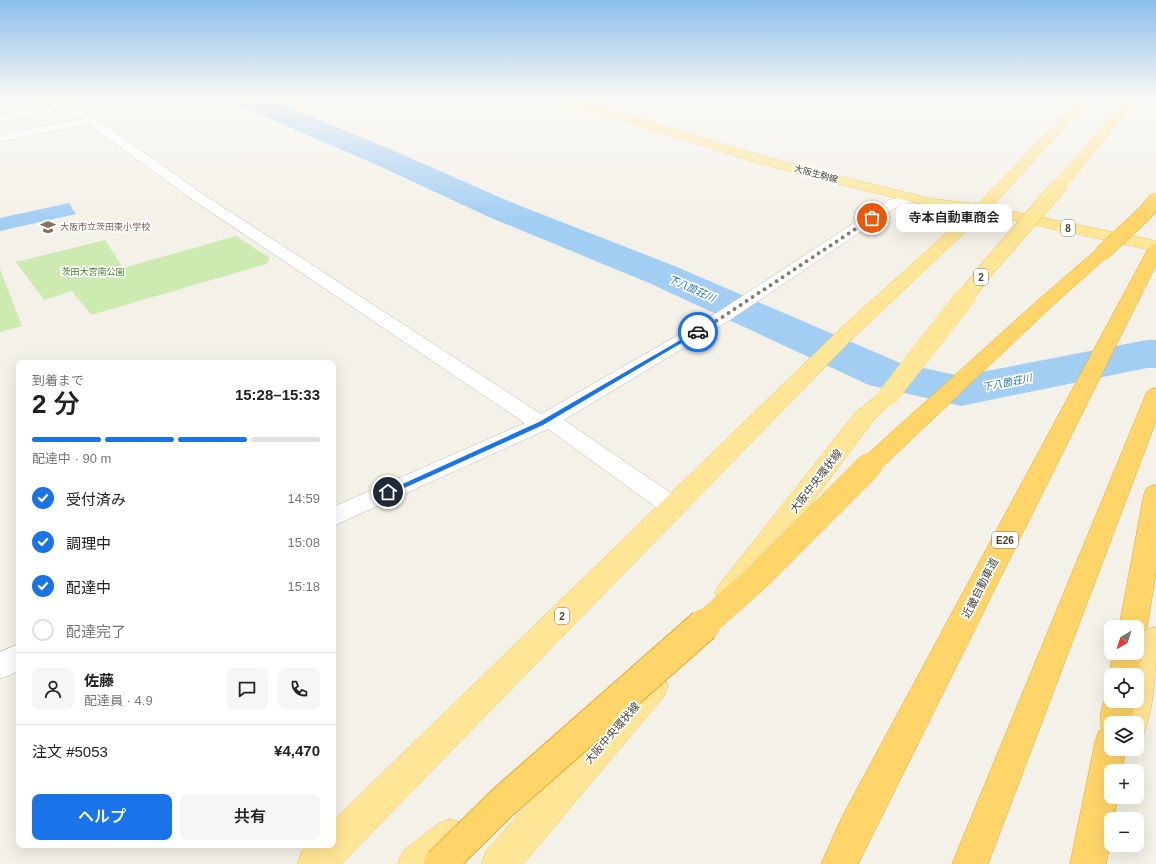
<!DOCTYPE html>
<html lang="ja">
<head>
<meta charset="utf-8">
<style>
  body { margin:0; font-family:Helvetica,"Noto Sans JP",sans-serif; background:#f6f6f6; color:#222; height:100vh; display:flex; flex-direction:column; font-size:15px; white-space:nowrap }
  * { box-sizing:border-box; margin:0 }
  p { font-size:13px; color:#767676 }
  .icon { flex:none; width:22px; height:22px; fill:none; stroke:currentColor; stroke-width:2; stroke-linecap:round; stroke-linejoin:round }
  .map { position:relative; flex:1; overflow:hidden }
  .panel { position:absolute; left:16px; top:360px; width:320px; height:488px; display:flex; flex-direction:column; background:#fff; border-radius:8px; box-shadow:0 4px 16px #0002 }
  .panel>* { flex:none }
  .needle { width:26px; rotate:219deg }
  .fabs { position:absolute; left:1104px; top:620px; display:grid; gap:8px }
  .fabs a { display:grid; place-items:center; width:40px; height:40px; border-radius:8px; background:#fff; box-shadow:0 4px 16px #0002; font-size:20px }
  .pin { position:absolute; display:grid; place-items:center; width:34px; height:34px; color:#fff; margin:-17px; border:2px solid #fff; border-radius:50%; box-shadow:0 1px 4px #0007 }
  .courier { position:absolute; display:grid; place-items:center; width:40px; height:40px; margin:-20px; border:3px solid #1a73e8; border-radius:50%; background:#fff; color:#222; box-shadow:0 1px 5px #0007 }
  .bubble { position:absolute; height:28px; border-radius:8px; background:#fff; box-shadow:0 4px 16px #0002; font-size:13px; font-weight:600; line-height:28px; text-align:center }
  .head em { font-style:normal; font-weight:600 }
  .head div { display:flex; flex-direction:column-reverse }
  .head { display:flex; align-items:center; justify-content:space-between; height:68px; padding:0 16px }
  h1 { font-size:26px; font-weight:600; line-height:30px }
  .bar { display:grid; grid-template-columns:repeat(4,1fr); gap:6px 4px; align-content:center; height:48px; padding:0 16px }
  .bar i { height:5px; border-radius:3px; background:#e0e0e0 }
  .bar .on { background:#1a73e8 }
  .bar p { grid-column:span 4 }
  .line { display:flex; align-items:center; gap:10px; padding:0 16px; border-top:1px solid #e0e0e0 }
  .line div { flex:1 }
  .round { display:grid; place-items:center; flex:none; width:42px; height:42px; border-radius:8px; background:#f6f6f6 }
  ol { padding:0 16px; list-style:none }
  li { display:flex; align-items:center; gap:12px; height:44px }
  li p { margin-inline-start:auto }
  li .icon { padding:4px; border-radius:50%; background:#1a73e8; color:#fff; stroke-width:4 }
  li:last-child { color:#767676 }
  li i { width:22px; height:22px; border:2px solid #e0e0e0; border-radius:50% }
  .button { display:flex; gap:8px; margin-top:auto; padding:8px 16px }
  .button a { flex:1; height:46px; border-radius:8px; background:#1a73e8; color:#fff; font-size:16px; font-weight:600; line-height:46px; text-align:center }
  .button a+a { background:#f6f6f6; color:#222 }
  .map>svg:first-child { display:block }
  .green { fill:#cdeab0 }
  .water { fill:#a3cef3 }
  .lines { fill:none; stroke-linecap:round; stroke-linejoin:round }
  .river { fill:#a3cef3; fill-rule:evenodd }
  .minor-casing { stroke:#c0baaa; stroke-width:1 }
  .tertiary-casing { stroke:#c0baaa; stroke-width:1 }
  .primary-casing { stroke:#e7c663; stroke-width:1 }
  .motorway-casing { stroke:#e2ab34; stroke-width:1 }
  .minor { fill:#fff; fill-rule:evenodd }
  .tertiary { fill:#fff; fill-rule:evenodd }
  .primary { fill:#ffe696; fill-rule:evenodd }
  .motorway { fill:#ffd468; fill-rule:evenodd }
  .primary-bridge-far2-casing { stroke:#e7c663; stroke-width:12; stroke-linecap:butt }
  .primary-bridge-far1-casing { stroke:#e7c663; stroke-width:16; stroke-linecap:butt }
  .primary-bridge-casing { stroke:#e7c663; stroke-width:20; stroke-linecap:butt }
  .motorway-bridge-far2-casing { stroke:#e2ab34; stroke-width:16; stroke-linecap:butt }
  .motorway-bridge-far1-casing { stroke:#e2ab34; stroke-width:26; stroke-linecap:butt }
  .motorway-bridge-casing { stroke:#e2ab34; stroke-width:34; stroke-linecap:butt }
  .primary-bridge-far2 { stroke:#ffe696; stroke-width:12 }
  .primary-bridge-far1 { stroke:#ffe696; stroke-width:15 }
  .primary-bridge { stroke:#ffe696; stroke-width:20 }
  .motorway-bridge-far2 { stroke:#ffd468; stroke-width:15 }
  .motorway-bridge-far1 { stroke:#ffd468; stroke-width:26 }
  .motorway-bridge { stroke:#ffd468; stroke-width:32 }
  .route { fill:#1a73e8 }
  .done { stroke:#847f74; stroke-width:4; stroke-dasharray:0 7.2 }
  .labels { text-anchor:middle; stroke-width:3.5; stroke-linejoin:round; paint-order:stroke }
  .far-street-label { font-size:9px; fill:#484236; stroke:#fff }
  .far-education-label { font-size:9px; fill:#785e54; stroke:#fff; text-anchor:start }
  .far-park-label { font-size:9px; fill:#437c27; stroke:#fff }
  .shield { fill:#fff; stroke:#7f7b72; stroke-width:1 }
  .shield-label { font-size:10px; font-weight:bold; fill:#484236 }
  .far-water-label { font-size:10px; font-style:italic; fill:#2b75b8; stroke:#fff }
  .street-label { font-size:11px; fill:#484236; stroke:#fff }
</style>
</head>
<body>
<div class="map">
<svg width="1156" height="864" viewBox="0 0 1156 864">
  <rect width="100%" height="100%" fill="#f4f1e8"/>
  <path class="green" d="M236,236L270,258L266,264L91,315L72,291L44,300L16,262L105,240L123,268Z
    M0,269L22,326L0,332Z"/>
  <path class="water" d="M69,203L76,214L0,231V218Z"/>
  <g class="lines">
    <path class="river" d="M231,98H266L399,153L513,203L677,267L900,363L961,376L1147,340H1156V368H1147L961,406L869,385L649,283L489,217L377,165L234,103Z"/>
    <g class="minor-casing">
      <path id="minor" d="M0,98H23L18,101L0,104Z
        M40,98H53L64,108L59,111L55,110Z
        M70,103L95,118L203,194L541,414L718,312L889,200L912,194L917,195L919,198L917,201L899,206L730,320L564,420L681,500L684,506L681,512L672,515L663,512L548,429L333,526V507L525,423L193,200L88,124L0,142V134L81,119L65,106Z
        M19,644V671L0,679V652Z"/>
    </g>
    <g class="tertiary-casing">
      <path id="tertiary" d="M91,98H115L110,101L0,122V116Z"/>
    </g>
    <g class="primary-casing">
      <path id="primary" d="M557,98H574L756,154L819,171L933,199L978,204L1081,98H1092L991,207L1156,241V251L984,214L853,338L341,864H297L302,851L308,845H333V821L839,330L970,212L933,207L810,177L748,160L558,100Z
        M1127,98H1138L1083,165H1075L1073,162L1075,159Z
        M888,390L895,392L898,396L872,422L739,601L729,604L719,601L715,593L719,585L856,412L881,392Z
        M1156,627C1156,664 1156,698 1144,734L1137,736V723H1117L1123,701H1137V675H1131L1141,639L1146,630Z
        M653,672L664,676L668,686L664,696L523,864H481L486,851L642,676Z
        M451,819L464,824L469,837L464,850L446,864H398L403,851L438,824Z"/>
    </g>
    <g class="motorway-casing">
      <path id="motorway" d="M1156,244V265L858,864H821L842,817L1148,249L1150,246Z
        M1102,248L1108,250L1110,253L1108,256L1049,309L877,472L869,474L861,472L857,466L861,460L1037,301L1096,250Z
        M1156,388V421L988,864H952L1146,394L1149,390Z
        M1156,485V572L1147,627L1143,636L1137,638V627H1119L1144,494L1147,488Z
        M1137,643L1143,653L1137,680V675H1111V680L1109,675L1113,653H1137Z
        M1111,690V701H1135L1131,723H1111V749H1126L1122,771H1111V797H1118L1114,819H1111V838L1106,864H1070L1095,742L1099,731L1102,730C1097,718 1103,703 1108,691Z"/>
    </g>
    <use href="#minor" class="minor"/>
    <use href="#tertiary" class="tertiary"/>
    <use href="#primary" class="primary"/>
    <use href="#motorway" class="motorway"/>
    <g class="primary-bridge-far2-casing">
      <path id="primary-bridge-far2" d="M1059,186L1079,162"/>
    </g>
    <g class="primary-bridge-far1-casing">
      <path id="primary-bridge-far1" d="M965,297L986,270L1060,185"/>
    </g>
    <g class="primary-bridge-casing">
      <path id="primary-bridge" d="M888,396L966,296"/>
    </g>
    <g class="motorway-bridge-far2-casing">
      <path id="motorway-bridge-far2" d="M1102,253L1143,215L1156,200"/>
    </g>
    <g class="motorway-bridge-far1-casing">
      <path id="motorway-bridge-far1" d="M703,626L757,578L869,466"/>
    </g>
    <g class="motorway-bridge-casing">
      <path id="motorway-bridge" d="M440,864L502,803L704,625"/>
    </g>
    <use href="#primary-bridge-far2" class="primary-bridge-far2"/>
    <use href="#primary-bridge-far1" class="primary-bridge-far1"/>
    <use href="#primary-bridge" class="primary-bridge"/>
    <use href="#motorway-bridge-far2" class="motorway-bridge-far2"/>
    <use href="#motorway-bridge-far1" class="motorway-bridge-far1"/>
    <use href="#motorway-bridge" class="motorway-bridge"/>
  </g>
  <linearGradient id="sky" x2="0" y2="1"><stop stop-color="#8cbeec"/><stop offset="0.45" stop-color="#faf9f5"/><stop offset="1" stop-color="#faf9f5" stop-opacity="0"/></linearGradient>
  <rect width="1156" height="219" fill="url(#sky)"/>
  <path class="route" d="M696,331L700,332L543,425L391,494H386L385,492L539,422Z"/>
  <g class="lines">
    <path class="done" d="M698,332L724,316L872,218"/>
  </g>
  <defs>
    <g id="school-bare" transform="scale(1.2)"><path d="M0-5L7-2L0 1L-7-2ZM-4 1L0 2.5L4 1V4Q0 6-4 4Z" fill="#8d6e63" stroke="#fff" stroke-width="2.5" paint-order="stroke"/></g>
  </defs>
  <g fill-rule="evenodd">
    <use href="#school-bare" x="48" y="227"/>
  </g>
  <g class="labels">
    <g class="far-street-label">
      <text transform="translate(816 174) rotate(15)" y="3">大阪生駒線</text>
    </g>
    <g class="far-education-label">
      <text x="60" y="230">大阪市立茨田東小学校</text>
    </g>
    <g class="far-park-label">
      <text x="93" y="275">茨田大宮南公園</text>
    </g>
    <g class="shield">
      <rect x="1061" y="220" width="14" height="16" rx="3"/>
      <rect x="974" y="269" width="14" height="16" rx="3"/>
      <rect x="992" y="532" width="26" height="16" rx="3"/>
      <rect x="555" y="608" width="14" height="16" rx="3"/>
    </g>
    <g class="shield-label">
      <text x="1068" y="232">8</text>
      <text x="981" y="281">2</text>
      <text x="1005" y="544">E26</text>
      <text x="562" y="620">2</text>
    </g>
    <g class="far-water-label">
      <text transform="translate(692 288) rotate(24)" y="4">下八箇荘川</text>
      <text transform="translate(1007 382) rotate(-11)" y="4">下八箇荘川</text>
    </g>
    <g class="street-label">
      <text transform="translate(816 481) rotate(-52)" y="4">大阪中央環状線</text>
      <text transform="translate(980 588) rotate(-63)" y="4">近畿自動車道</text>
      <text transform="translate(612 733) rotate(-49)" y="4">大阪中央環状線</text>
    </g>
  </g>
</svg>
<div class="fabs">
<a><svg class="needle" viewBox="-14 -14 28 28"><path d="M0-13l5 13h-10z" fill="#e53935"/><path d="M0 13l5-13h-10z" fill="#767676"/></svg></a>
<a><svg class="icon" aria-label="locate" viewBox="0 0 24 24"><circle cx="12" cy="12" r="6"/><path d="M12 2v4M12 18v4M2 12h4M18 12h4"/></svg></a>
<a><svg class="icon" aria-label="layers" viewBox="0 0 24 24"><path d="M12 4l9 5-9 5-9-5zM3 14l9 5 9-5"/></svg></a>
<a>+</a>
<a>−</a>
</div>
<div class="pin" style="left:872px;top:218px;background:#ea580c"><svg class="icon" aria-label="bag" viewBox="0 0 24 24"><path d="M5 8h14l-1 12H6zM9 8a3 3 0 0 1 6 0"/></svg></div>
<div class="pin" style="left:388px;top:492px;background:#1f2937"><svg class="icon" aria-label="home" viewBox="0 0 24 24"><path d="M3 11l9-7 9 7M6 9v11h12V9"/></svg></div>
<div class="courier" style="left:698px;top:332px"><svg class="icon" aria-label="car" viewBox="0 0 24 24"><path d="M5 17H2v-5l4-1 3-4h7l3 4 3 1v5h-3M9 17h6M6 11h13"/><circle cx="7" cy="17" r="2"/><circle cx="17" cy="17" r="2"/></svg></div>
<div class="bubble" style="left:896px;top:204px;width:116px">寺本自動車商会</div>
<section class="panel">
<div class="head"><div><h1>2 分</h1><p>到着まで</p></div><em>15:28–15:33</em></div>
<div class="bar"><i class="on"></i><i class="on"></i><i class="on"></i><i></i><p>配達中 · 90 m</p></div>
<ol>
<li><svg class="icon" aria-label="check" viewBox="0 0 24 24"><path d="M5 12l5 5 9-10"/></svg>受付済み<p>14:59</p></li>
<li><svg class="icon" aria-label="check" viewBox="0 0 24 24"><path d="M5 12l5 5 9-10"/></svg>調理中<p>15:08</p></li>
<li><svg class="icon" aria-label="check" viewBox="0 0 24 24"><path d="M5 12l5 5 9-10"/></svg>配達中<p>15:18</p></li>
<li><i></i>配達完了</li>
</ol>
<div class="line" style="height:72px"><a class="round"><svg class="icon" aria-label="person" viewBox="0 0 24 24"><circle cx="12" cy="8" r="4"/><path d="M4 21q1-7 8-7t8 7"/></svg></a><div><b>佐藤</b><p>配達員 · 4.9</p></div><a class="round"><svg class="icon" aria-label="chat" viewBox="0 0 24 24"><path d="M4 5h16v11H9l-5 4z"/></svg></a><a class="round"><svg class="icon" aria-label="phone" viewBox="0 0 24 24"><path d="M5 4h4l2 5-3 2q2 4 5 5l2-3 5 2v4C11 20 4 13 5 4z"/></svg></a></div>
<div class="line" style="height:52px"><div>注文 #5053</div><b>¥4,470</b></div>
<div class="button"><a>ヘルプ</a><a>共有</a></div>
</section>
</div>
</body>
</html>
